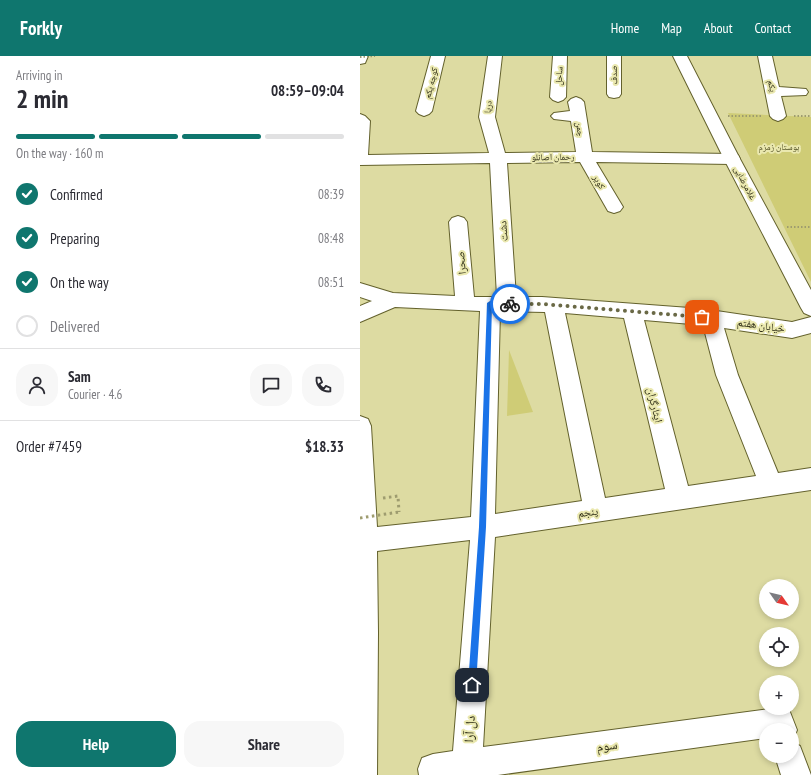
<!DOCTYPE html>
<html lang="en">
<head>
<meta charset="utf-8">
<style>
  body { margin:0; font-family:"PT Sans Narrow","Noto Naskh Arabic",sans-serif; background:#f7f7f7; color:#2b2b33; height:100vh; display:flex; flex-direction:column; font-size:15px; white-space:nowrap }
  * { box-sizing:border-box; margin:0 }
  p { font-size:13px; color:#7c7c81 }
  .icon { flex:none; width:22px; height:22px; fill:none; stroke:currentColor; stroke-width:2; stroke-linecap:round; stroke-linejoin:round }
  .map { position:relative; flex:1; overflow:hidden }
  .panel { display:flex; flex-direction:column; background:#fff; width:360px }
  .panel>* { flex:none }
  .needle { width:26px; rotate:124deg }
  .tools { position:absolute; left:399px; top:523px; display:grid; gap:8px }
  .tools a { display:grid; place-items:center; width:40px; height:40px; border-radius:50%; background:#fff; box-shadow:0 2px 6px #0003; font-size:20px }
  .pin { position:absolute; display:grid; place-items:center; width:34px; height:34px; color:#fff; margin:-17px; border-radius:8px; box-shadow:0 2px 6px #0006 }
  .courier { position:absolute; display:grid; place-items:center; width:40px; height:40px; margin:-20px; border:3px solid #1a73e8; border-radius:50%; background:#fff; color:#222; box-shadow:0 1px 5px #0007 }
  .head em { font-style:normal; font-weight:600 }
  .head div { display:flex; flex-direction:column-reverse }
  .head { display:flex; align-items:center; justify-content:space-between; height:68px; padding:0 16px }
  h1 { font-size:26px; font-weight:600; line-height:30px }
  .bar { display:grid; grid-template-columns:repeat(4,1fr); gap:6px 4px; align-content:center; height:48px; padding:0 16px }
  .bar i { height:5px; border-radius:3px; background:#e1e1e2 }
  .bar .active { background:#0f766e }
  .bar p { grid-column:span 4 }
  .line { display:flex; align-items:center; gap:10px; padding:0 16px; border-top:1px solid #e1e1e2 }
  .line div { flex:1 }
  .round { display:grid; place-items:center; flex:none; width:42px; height:42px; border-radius:16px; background:#f7f7f7 }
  ol { padding:0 16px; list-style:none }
  li { display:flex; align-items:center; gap:12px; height:44px }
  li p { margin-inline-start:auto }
  li .icon { padding:4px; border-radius:50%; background:#0f766e; color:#fff; stroke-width:4 }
  li:last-child { color:#7c7c81 }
  li i { width:22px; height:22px; border:2px solid #e1e1e2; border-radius:50% }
  .action { display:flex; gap:8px; margin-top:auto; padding:8px 16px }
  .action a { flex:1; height:46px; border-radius:16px; background:#0f766e; color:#fff; font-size:16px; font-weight:600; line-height:46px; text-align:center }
  .action a+a { background:#f7f7f7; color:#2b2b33 }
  header { display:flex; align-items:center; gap:24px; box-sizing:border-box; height:56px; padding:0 20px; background:#0f766e; color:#fff }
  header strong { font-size:19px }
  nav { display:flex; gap:22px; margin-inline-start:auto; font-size:14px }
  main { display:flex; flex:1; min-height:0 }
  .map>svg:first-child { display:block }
  .green { fill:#cfcc76 }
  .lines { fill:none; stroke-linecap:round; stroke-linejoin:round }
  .minor-casing { stroke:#63612c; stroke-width:2 }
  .major-casing { stroke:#63612c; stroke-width:2 }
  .highway-casing { stroke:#63612c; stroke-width:2 }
  .path-far1 { stroke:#9e9c6f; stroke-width:2; stroke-dasharray:1.5 2; stroke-linecap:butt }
  .path { stroke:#9e9c6f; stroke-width:3; stroke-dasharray:2.5 3.5; stroke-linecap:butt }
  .minor { fill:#fff; fill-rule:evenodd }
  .major { fill:#fff; fill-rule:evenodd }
  .highway { fill:#fff; fill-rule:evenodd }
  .path-bridge-far1 { stroke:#9e9c6f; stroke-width:2; stroke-dasharray:1.5 2; stroke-linecap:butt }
  .path-bridge { stroke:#9e9c6f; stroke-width:3; stroke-dasharray:2.5 3.5; stroke-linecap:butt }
  .route { fill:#1a73e8 }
  .done { stroke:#6a6946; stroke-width:4; stroke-dasharray:0 7.2 }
  .labels { text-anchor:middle; stroke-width:4; stroke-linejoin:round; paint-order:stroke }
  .far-street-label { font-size:9px; fill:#2c2b14; stroke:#eae8af }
  .far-park-label { font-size:9px; fill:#555327; stroke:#eae8af }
  .street-label { font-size:11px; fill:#2c2b14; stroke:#eae8af }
  .near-street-label { font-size:13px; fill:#2c2b14; stroke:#eae8af }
</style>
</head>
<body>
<header>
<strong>Forkly</strong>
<nav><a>Home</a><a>Map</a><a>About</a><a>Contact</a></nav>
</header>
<main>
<section class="panel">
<div class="head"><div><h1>2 min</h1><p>Arriving in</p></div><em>08:59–09:04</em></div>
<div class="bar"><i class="active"></i><i class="active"></i><i class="active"></i><i></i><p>On the way · 160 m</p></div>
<ol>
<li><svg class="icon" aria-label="check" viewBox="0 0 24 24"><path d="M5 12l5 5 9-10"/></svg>Confirmed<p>08:39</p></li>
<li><svg class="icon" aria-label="check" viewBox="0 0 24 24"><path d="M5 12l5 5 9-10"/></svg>Preparing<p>08:48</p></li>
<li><svg class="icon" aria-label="check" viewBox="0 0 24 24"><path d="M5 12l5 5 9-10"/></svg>On the way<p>08:51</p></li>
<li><i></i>Delivered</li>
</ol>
<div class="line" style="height:72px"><a class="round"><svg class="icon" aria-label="person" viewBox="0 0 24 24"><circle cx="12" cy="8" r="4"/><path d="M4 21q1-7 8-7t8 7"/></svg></a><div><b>Sam</b><p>Courier · 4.6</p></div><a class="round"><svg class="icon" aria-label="chat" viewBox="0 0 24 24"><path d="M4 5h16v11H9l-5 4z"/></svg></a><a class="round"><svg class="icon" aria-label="phone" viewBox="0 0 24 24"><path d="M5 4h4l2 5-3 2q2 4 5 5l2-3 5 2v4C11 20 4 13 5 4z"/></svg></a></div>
<div class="line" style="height:52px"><div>Order #7459</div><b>$18.33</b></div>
<div class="action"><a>Help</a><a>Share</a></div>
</section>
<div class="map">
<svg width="451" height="719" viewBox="0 0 451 719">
  <rect width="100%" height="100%" fill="#dddba2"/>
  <path class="green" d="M368,57L451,61V226Z
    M149,294L173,356L147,360Z"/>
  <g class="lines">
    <g class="minor-casing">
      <path id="minor" d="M71,0H85L72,55L69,58L64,60L59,58L56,55Z
        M128,0H142L135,61L145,97L216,96L211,65L194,63L191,60L194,57L210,55L208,46L211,43L216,41L221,43L224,46L232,96L372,98L378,99L380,103L378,107L372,108L236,106L263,151L260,155L254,157L248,155L220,106L147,107L156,241H182L343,253L432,266L451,261V277L432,282L364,272L378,319L418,417L451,412V434L135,481L123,691L417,652L430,656L437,674L433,684L432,685V674H406V682L138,719H59L58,713L62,702L73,698L93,695L110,484L17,495L18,577L14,586L5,590L0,588V360L8,363L11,370L17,471L111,461L120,255L35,251L0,266V250L12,245L0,241V227L33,237L95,240L89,166L92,162L98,160L104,162L107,166L114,241H137L130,107L0,109V58L5,60L10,65L8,99L129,97L119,61ZM140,255L185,256L222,445L135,458ZM205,257L264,262L305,433L245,442ZM284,264L343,269L356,319L396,420L328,430Z
        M193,0H207L206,41L203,44L198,46L193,44L190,41Z
        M247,0H261V38L259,41L254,42L249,41L247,38Z
        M398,0H412L419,31L446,33L448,36L446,39L421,40L426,60L423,63L418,65L413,63L410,60Z
        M432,686L440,690L451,719H421L415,700H432Z"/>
    </g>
    <g class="major-casing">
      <path id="major" d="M313,0H327L380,103L451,234V260L444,257L441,252L364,103Z
        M0,551L9,555L18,577L17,719H0Z"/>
    </g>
    <g class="highway-casing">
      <path id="highway" d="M0,0H8L5,7L0,8Z"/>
    </g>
    <path class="path-far1" d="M368,60H403
      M434,60H451
      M427,171H451"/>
    <path class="path" d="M23,442L38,440L39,456"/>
    <use href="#minor" class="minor"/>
    <use href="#major" class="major"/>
    <use href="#highway" class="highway"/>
    <path class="path-bridge-far1" d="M0,1L15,0"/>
    <path class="path-bridge" d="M0,462L39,456"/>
  </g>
  <path class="route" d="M150,245L152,246V249L132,250L126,471L116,629L115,632L112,633L109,632L108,629L119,471L127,247L130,245Z"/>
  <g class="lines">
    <path class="done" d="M150,248H182L342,261"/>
  </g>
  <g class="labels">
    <g class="far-street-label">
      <text transform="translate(254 19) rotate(-91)" y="3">صدف</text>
      <text transform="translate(199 20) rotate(-87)" y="3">ساحل</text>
      <text transform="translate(71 27) rotate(-76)" y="3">کوچه یکم</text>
      <text transform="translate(412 30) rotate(77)" y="3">یکم</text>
      <text transform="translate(128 51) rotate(-84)" y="3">دریا</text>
      <text transform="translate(220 73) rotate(80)" y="3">چمن</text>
      <text transform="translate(193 101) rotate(-1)" y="3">رحمان اصانلو</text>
      <text transform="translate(239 126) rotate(60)" y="3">کویر</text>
      <text transform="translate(385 127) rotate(62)" y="3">غلامرضایی</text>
    </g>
    <g class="far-park-label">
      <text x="419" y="94">بوستان زمزم</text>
    </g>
    <g class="street-label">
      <text transform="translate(143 175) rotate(-94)" y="4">دشت</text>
      <text transform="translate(101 207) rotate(-95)" y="4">صحرا</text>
      <text transform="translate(401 269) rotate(8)" y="4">خیابان هفتم</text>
      <text transform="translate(295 349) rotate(76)" y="4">ایثارگران</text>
      <text transform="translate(228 456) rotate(-8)" y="4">پنجم</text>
    </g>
    <g class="near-street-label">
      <text transform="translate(109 673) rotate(-86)" y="5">دل آرا</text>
      <text transform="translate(247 689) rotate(-8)" y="5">سوم</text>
    </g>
  </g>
</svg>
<div class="tools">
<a><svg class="needle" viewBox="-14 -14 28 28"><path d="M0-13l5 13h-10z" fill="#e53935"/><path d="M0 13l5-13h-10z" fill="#7c7c81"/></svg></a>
<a><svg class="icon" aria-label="locate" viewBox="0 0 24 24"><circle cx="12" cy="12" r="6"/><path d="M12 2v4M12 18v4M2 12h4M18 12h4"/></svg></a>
<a>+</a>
<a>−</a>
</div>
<div class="pin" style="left:342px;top:261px;background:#ea580c"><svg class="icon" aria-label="bag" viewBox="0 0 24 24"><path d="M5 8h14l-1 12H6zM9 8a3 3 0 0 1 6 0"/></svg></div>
<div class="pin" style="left:112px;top:629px;background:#1f2937"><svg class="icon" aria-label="home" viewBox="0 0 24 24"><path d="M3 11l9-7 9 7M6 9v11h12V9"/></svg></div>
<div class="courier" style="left:150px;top:248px"><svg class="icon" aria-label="bike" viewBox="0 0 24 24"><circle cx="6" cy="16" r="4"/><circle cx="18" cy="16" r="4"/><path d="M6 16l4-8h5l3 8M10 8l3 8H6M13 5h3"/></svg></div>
</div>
</main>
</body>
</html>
